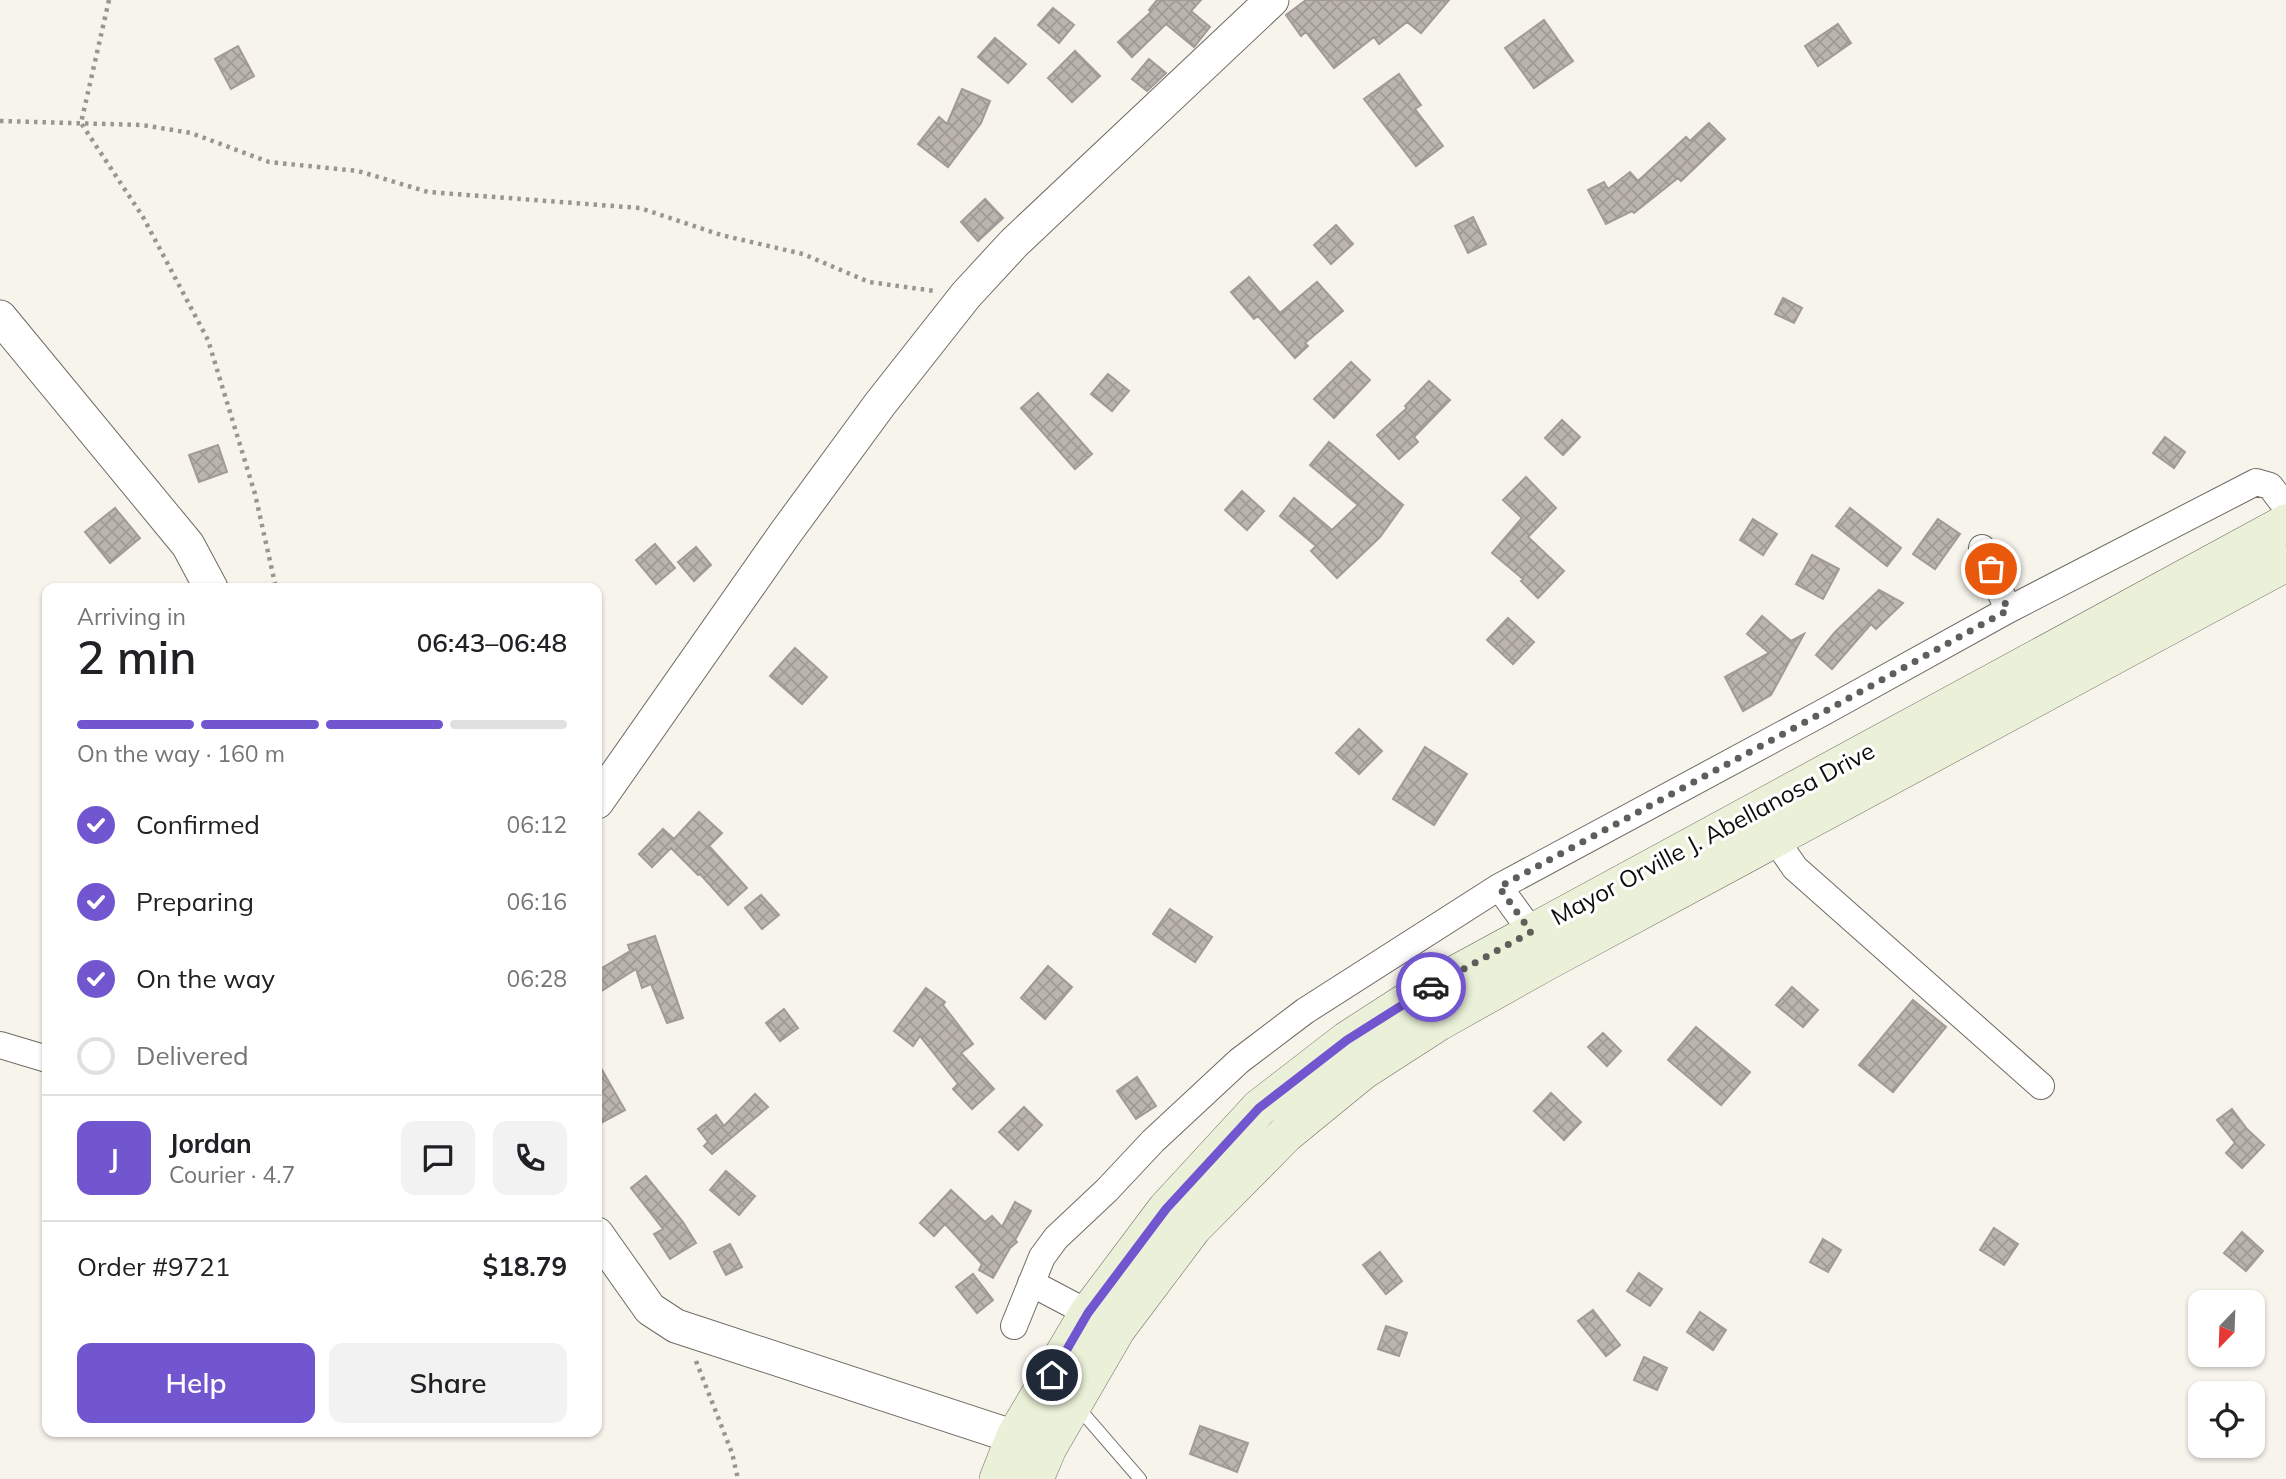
<!DOCTYPE html>
<html lang="en">
<head>
<meta charset="utf-8">
<style>
  body { margin:0; font-family:Mulish,sans-serif; background:#f2f2f2; color:#202124; height:100vh; display:flex; flex-direction:column; font-size:26px; white-space:nowrap }
  * { box-sizing:border-box; margin:0 }
  p { font-size:23px; color:#757577 }
  .icon { flex:none; width:38px; height:38px; fill:none; stroke:currentColor; stroke-width:2; stroke-linecap:round; stroke-linejoin:round }
  .map { position:relative; flex:1; overflow:hidden }
  .panel { position:absolute; left:42px; top:583px; width:560px; height:854px; display:flex; flex-direction:column; background:#fff; border-radius:14px; box-shadow:0 2px 5px #0004 }
  .panel>* { flex:none }
  .needle { width:46px; rotate:203deg }
  .fabs { position:absolute; left:2188px; top:1290px; display:grid; gap:14px }
  .fabs a { display:grid; place-items:center; width:77px; height:77px; border-radius:14px; background:#fff; box-shadow:0 2px 5px #0004; font-size:35px }
  .pin { position:absolute; display:grid; place-items:center; width:60px; height:60px; color:#fff; margin:-30px; border:4px solid #fff; border-radius:50%; box-shadow:0 2px 7px #0007 }
  .courier { position:absolute; display:grid; place-items:center; width:70px; height:70px; margin:-35px; border:5px solid #7256d0; border-radius:50%; background:#fff; color:#222; box-shadow:0 2px 9px #0007 }
  .head em { font-style:normal; font-weight:600 }
  .head div { display:flex; flex-direction:column-reverse }
  .head { display:flex; align-items:center; justify-content:space-between; height:119px; padding:0 35px }
  h1 { font-size:46px; font-weight:600; line-height:52px }
  .bar { display:grid; grid-template-columns:repeat(4,1fr); gap:10px 7px; align-content:center; height:84px; padding:0 35px }
  .bar i { height:9px; border-radius:5px; background:#e0e0e0 }
  .bar .on { background:#7256d0 }
  .bar p { grid-column:span 4 }
  .line { display:flex; align-items:center; gap:18px; padding:0 35px; border-top:2px solid #e0e0e0 }
  .line div { flex:1 }
  .round { display:grid; place-items:center; flex:none; width:74px; height:74px; border-radius:14px; background:#f2f2f2 }
  ol { padding:0 35px; list-style:none }
  li { display:flex; align-items:center; gap:21px; height:77px }
  li p { margin-inline-start:auto }
  li .icon { padding:7px; border-radius:50%; background:#7256d0; color:#fff; stroke-width:4 }
  li:last-child { color:#757577 }
  li i { width:38px; height:38px; border:4px solid #e0e0e0; border-radius:50% }
  .button { display:flex; gap:14px; margin-top:auto; padding:14px 35px }
  .button a { flex:1; height:80px; border-radius:14px; background:#7256d0; color:#fff; font-size:28px; font-weight:600; line-height:80px; text-align:center }
  .button a+a { background:#f2f2f2; color:#202124 }
  .map>svg:first-child { display:block }
  .building { fill:url(#building-cross-hatch); stroke:#a19a96; stroke-width:2 }
  .lines { fill:none; stroke-linecap:round; stroke-linejoin:round }
  .service-casing { stroke:#6e6b64; stroke-width:14 }
  .minor-casing { stroke:#6e6b64; stroke-width:28 }
  .tertiary-casing { stroke:#6e6b64; stroke-width:35 }
  .secondary-casing { stroke:#6e6b64; stroke-width:38 }
  .path { stroke:#989690; stroke-width:4.5; stroke-dasharray:3.5 5; stroke-linecap:butt }
  .service { stroke:#fff; stroke-width:12 }
  .minor { stroke:#fff; stroke-width:26 }
  .tertiary { stroke:#fff; stroke-width:33 }
  .secondary { stroke:#ebf1d8; stroke-width:37 }
  .done { stroke:#605e5a; stroke-width:7; stroke-dasharray:0 12.6 }
  .route { stroke:#7256d0; stroke-width:9 }
  .labels { text-anchor:middle; stroke-width:6; stroke-linejoin:round; paint-order:stroke }
  .street-label { font-size:24px; fill:#0e0d0b; stroke:#fff }
</style>
</head>
<body>
<div class="map">
<svg width="2286" height="1479" viewBox="0 0 2286 1479">
  <defs>
    <pattern id="building-cross-hatch" width="8" height="8" patternUnits="userSpaceOnUse" patternTransform="scale(1.75)"><rect width="8" height="8" fill="#bbb4af"/><path d="M0 0l8 8M0 8l8-8" fill="none" stroke="#a09a95"/></pattern>
  </defs>
  <rect width="100%" height="100%" fill="#f7f4ec"/>
  <path class="building" d="M1157,0H1201L1191,11L1210,27L1194,47L1166,24L1132,57L1118,42L1151,12L1149,10Z
    M1306,0H1449L1421,33L1407,22L1379,44L1374,37L1334,68L1306,32L1301,36L1286,15Z
    M1053,8L1074,25L1059,43L1038,25Z
    M1544,20L1573,61L1534,88L1505,48Z
    M1838,24L1851,43L1818,66L1805,46Z
    M995,38L1026,64L1008,83L978,57Z
    M238,46L254,76L231,89L215,59Z
    M1075,51L1100,76L1072,102L1048,78Z
    M1149,59L1166,73L1147,91L1132,79Z
    M1399,74L1421,105L1415,109L1443,146L1416,166L1364,99Z
    M962,89L990,101L981,123L948,167L918,144L939,117L947,124Z
    M1709,123L1725,139L1681,181L1678,178L1634,213L1632,211L1606,224L1588,190L1604,182L1608,189L1630,172L1638,181L1686,137L1690,141Z
    M985,199L1003,218L978,241L961,222Z
    M1473,217L1486,244L1468,253L1455,226Z
    M1336,225L1353,244L1331,264L1314,245Z
    M1249,277L1280,313L1317,282L1343,311L1305,343L1308,346L1295,358L1258,316L1254,319L1231,292Z
    M1783,298L1802,308L1794,323L1775,314Z
    M1351,362L1370,380L1334,418L1314,399Z
    M1108,374L1129,391L1112,411L1091,394Z
    M1429,381L1450,400L1414,437L1418,442L1399,459L1377,435L1407,408L1405,406Z
    M1038,393L1092,454L1075,469L1021,408Z
    M1562,420L1580,437L1563,455L1545,438Z
    M2165,437L2185,452L2174,468L2153,453Z
    M1329,442L1403,505L1380,537L1337,578L1311,551L1316,546L1280,516L1294,498L1332,530L1358,505L1310,465Z
    M218,445L227,472L199,482L189,455Z
    M1526,477L1556,508L1528,537L1564,571L1538,598L1521,581L1523,579L1492,553L1522,518L1503,500Z
    M1242,491L1264,511L1247,530L1225,510Z
    M115,508L140,538L110,563L85,532Z
    M1850,508L1901,548L1887,566L1836,526Z
    M1753,519L1777,534L1763,555L1740,540Z
    M1938,519L1960,534L1935,569L1913,554Z
    M655,544L675,568L656,584L636,560Z
    M696,547L711,565L694,581L678,562Z
    M1812,555L1839,569L1823,599L1796,584Z
    M1879,590L1903,603L1876,629L1871,624L1832,669L1816,655L1835,632Z
    M1762,616L1791,641L1804,634L1771,695L1743,711L1725,677L1769,653L1747,634Z
    M1508,618L1534,642L1513,664L1487,640Z
    M795,648L827,677L802,704L770,676Z
    M1359,729L1382,751L1359,774L1336,753Z
    M1425,747L1467,774L1434,825L1393,799Z
    M699,812L722,833L709,846L747,888L728,905L700,874L698,875L671,848L652,867L639,854L663,829L674,839Z
    M761,895L779,915L762,929L745,908Z
    M1170,909L1212,937L1195,962L1153,934Z
    M655,936L683,1018L667,1023L651,984L642,988L636,969L597,994V971L630,951L628,945Z
    M1048,966L1072,987L1045,1019L1021,998Z
    M1792,987L1818,1010L1803,1027L1776,1005Z
    M926,988L945,1002L943,1005L973,1044L961,1053L994,1089L972,1109L953,1089L958,1084L920,1036L913,1046L894,1031Z
    M1913,1000L1946,1027L1893,1092L1859,1065Z
    M784,1009L798,1028L780,1041L766,1023Z
    M1696,1027L1750,1072L1721,1105L1668,1060Z
    M1603,1033L1621,1051L1607,1066L1588,1047Z
    M597,1061L625,1110L597,1125Z
    M1137,1077L1156,1106L1136,1119L1117,1091Z
    M1551,1093L1581,1122L1564,1140L1534,1111Z
    M755,1094L768,1107L712,1154L704,1146L708,1142L698,1129L716,1115L724,1126Z
    M1024,1107L1042,1125L1018,1150L999,1132Z
    M2232,1109L2247,1129L2264,1145L2242,1168L2226,1153L2235,1143L2217,1120Z
    M726,1171L755,1196L739,1215L710,1190Z
    M646,1176L683,1222L696,1243L670,1259L654,1234L663,1229L631,1188Z
    M951,1190L985,1222L992,1216L1002,1227L1015,1202L1031,1211L1015,1240L1017,1242L1010,1248L993,1278L979,1270L982,1264L945,1224L934,1236L920,1223Z
    M1994,1228L2018,1244L2004,1265L1980,1250Z
    M2242,1232L2263,1251L2246,1271L2224,1253Z
    M1823,1239L1841,1250L1828,1272L1810,1262Z
    M730,1244L742,1267L726,1275L714,1252Z
    M1380,1252L1402,1281L1386,1294L1363,1265Z
    M1639,1273L1662,1289L1650,1306L1627,1291Z
    M973,1274L993,1300L977,1313L956,1287Z
    M1593,1310L1620,1345L1606,1356L1578,1321Z
    M1700,1312L1726,1330L1713,1350L1687,1332Z
    M1386,1326L1407,1333L1399,1356L1378,1349Z
    M1644,1357L1667,1368L1657,1390L1634,1380Z
    M1200,1426L1248,1443L1237,1472L1190,1454Z"/>
  <g class="lines">
    <g class="service-casing">
      <path id="service" d="M1076,1405L1140,1479"/>
    </g>
    <g class="minor-casing">
      <path id="minor" d="M2008,610L2256,482L2270,486L2286,507
        M1775,839L1795,868L2041,1086
        M1531,931L1499,887L1822,713L2008,610L1982,548
        M0,1045L47,1059
        M1031,1283L1088,1313
        M1014,1326L1042,1257L1056,1238L1107,1190L1153,1141L1239,1061L1305,1011L1499,887"/>
    </g>
    <g class="tertiary-casing">
      <path id="tertiary" d="M0,317L188,545L211,588
        M597,802L784,535L880,404L966,295L1014,243L1272,0
        M597,1234L650,1309L676,1326L1039,1445"/>
    </g>
    <g class="secondary-casing">
      <path id="secondary" d="M998,1479L1015,1436L1088,1313L1166,1209L1259,1108L1347,1040L1415,996L2286,523
        M1035,1479L1048,1448L1117,1329L1193,1228L1286,1134L1363,1071L1439,1022L1546,962L2286,563"/>
    </g>
    <path class="path" d="M109,0L81,123L143,217L208,340L255,494L276,588
      M0,121L142,125L191,133L269,162L358,171L428,192L640,208L721,235L803,254L869,282L935,291
      M696,1361L732,1453L738,1479"/>
    <use href="#service" class="service"/>
    <use href="#minor" class="minor"/>
    <use href="#tertiary" class="tertiary"/>
    <use href="#secondary" class="secondary"/>
  </g>
  <g class="lines">
    <path class="done" d="M1431,987L1531,932L1499,887L1822,713L2008,610L1991,569"/>
    <path class="route" d="M1052,1375L1088,1313L1166,1209L1259,1108L1347,1040L1431,987"/>
  </g>
  <g class="labels">
    <g class="street-label">
      <text transform="translate(1713 834) rotate(-28)" y="8">Mayor Orville J. Abellanosa Drive</text>
    </g>
  </g>
</svg>
<div class="fabs">
<a><svg class="needle" viewBox="-14 -14 28 28"><path d="M0-13l5 13h-10z" fill="#e53935"/><path d="M0 13l5-13h-10z" fill="#757577"/></svg></a>
<a><svg class="icon" aria-label="locate" viewBox="0 0 24 24"><circle cx="12" cy="12" r="6"/><path d="M12 2v4M12 18v4M2 12h4M18 12h4"/></svg></a>
</div>
<div class="pin" style="left:1991px;top:569px;background:#ea580c"><svg class="icon" aria-label="bag" viewBox="0 0 24 24"><path d="M5 8h14l-1 12H6zM9 8a3 3 0 0 1 6 0"/></svg></div>
<div class="pin" style="left:1052px;top:1375px;background:#1f2937"><svg class="icon" aria-label="home" viewBox="0 0 24 24"><path d="M3 11l9-7 9 7M6 9v11h12V9"/></svg></div>
<div class="courier" style="left:1431px;top:987px"><svg class="icon" aria-label="car" viewBox="0 0 24 24"><path d="M5 17H2v-5l4-1 3-4h7l3 4 3 1v5h-3M9 17h6M6 11h13"/><circle cx="7" cy="17" r="2"/><circle cx="17" cy="17" r="2"/></svg></div>
<section class="panel">
<div class="head"><div><h1>2 min</h1><p>Arriving in</p></div><em>06:43–06:48</em></div>
<div class="bar"><i class="on"></i><i class="on"></i><i class="on"></i><i></i><p>On the way · 160 m</p></div>
<ol>
<li><svg class="icon" aria-label="check" viewBox="0 0 24 24"><path d="M5 12l5 5 9-10"/></svg>Confirmed<p>06:12</p></li>
<li><svg class="icon" aria-label="check" viewBox="0 0 24 24"><path d="M5 12l5 5 9-10"/></svg>Preparing<p>06:16</p></li>
<li><svg class="icon" aria-label="check" viewBox="0 0 24 24"><path d="M5 12l5 5 9-10"/></svg>On the way<p>06:28</p></li>
<li><i></i>Delivered</li>
</ol>
<div class="line" style="height:126px"><b class="round" style="background:#7256d0;color:#fff">J</b><div><b>Jordan</b><p>Courier · 4.7</p></div><a class="round"><svg class="icon" aria-label="chat" viewBox="0 0 24 24"><path d="M4 5h16v11H9l-5 4z"/></svg></a><a class="round"><svg class="icon" aria-label="phone" viewBox="0 0 24 24"><path d="M5 4h4l2 5-3 2q2 4 5 5l2-3 5 2v4C11 20 4 13 5 4z"/></svg></a></div>
<div class="line" style="height:91px"><div>Order #9721</div><b>$18.79</b></div>
<div class="button"><a>Help</a><a>Share</a></div>
</section>
</div>
</body>
</html>
